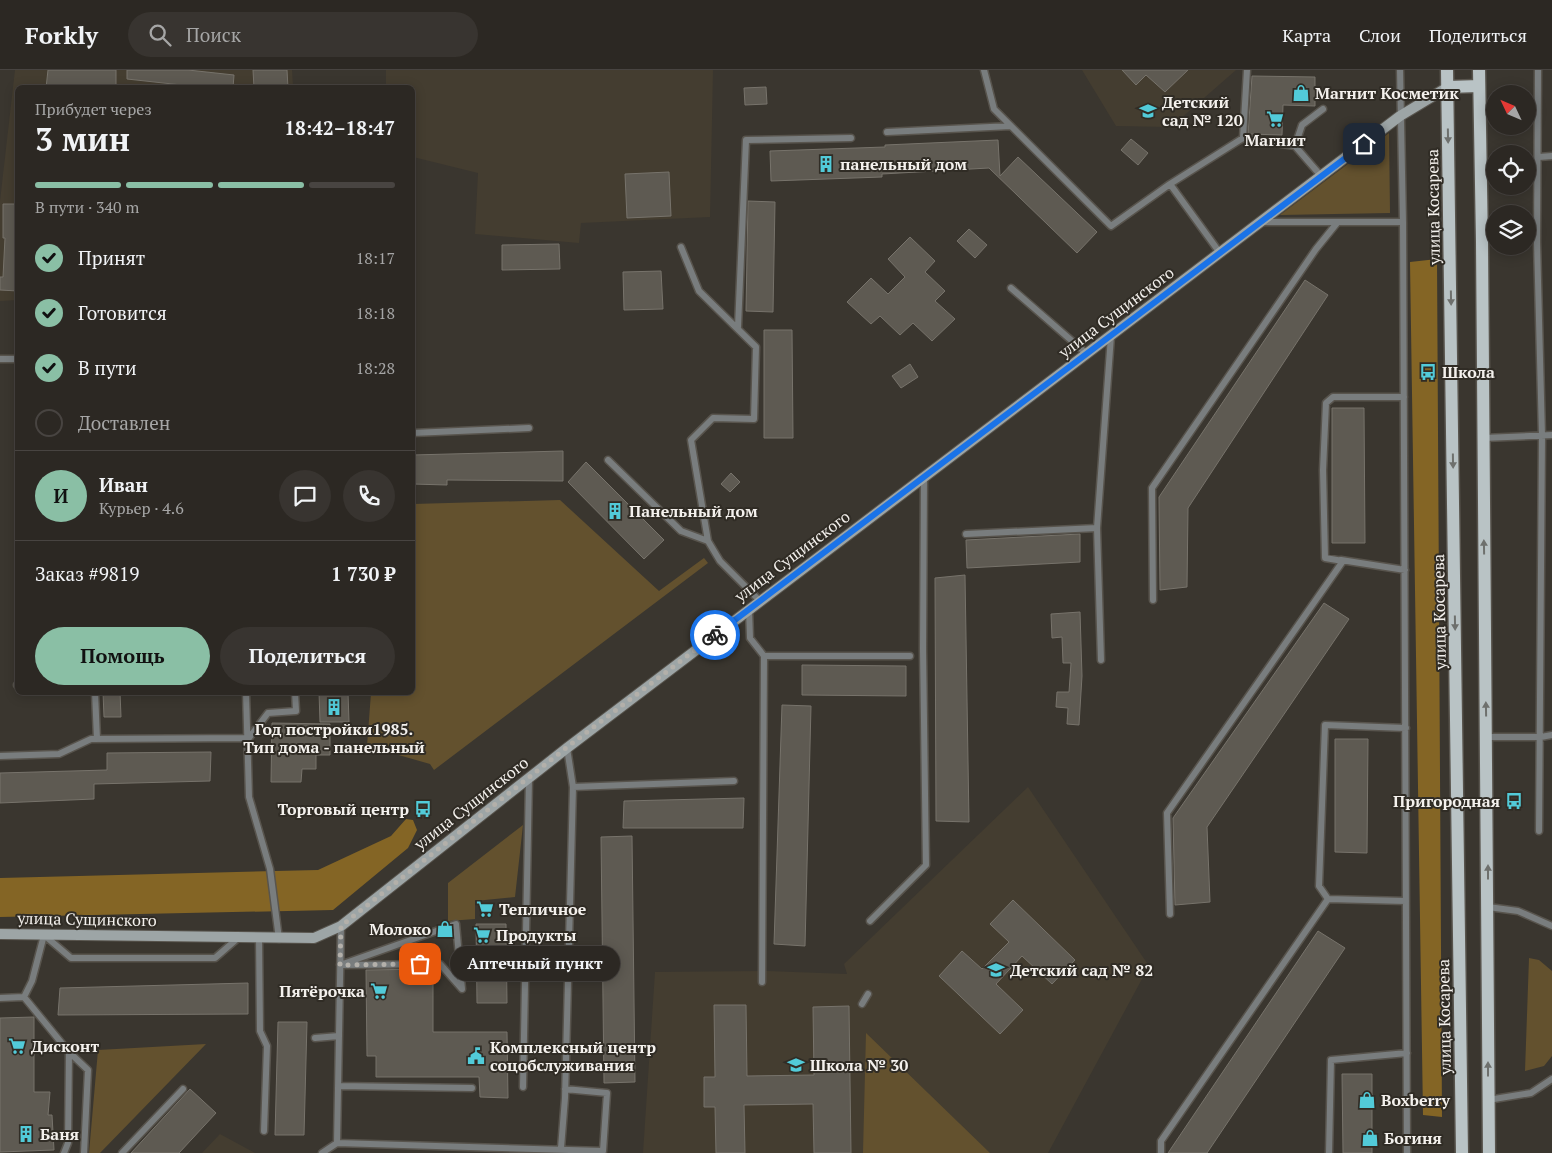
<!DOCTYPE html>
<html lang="ru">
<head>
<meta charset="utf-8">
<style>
  body { margin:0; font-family:"PT Serif",serif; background:#383430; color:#f1f3f6; height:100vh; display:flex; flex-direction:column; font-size:19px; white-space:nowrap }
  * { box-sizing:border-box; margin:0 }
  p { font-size:16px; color:#a6a6a6 }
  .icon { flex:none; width:28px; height:28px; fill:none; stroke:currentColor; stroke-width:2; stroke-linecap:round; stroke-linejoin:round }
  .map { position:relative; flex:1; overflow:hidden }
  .panel { position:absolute; left:15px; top:15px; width:400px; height:610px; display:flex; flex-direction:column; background:#2c2823; border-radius:8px; box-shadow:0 2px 12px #0003,0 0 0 1px #484441 }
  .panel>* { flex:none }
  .needle { width:32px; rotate:314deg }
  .fabs { position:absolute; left:1486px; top:15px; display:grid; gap:10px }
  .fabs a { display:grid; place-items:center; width:50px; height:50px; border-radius:50%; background:#2c2823; box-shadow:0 2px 12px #0003,0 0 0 1px #484441; font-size:25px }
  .pin { position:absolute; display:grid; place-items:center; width:42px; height:42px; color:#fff; margin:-21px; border-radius:10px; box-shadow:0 2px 8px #0006 }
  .courier { position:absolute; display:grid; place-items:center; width:50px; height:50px; margin:-25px; border:4px solid #1a73e8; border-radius:50%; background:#fff; color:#222; box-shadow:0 1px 6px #0007 }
  .bubble { position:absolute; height:35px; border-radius:18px; background:#2c2823; box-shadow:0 2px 12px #0003,0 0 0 1px #484441; font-size:16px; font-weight:700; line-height:35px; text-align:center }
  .head em { font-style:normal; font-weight:700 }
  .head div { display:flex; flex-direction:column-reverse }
  .head { display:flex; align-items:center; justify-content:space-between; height:85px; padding:0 20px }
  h1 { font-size:32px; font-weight:700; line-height:38px }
  .bar { display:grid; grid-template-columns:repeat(4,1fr); gap:8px 5px; align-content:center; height:60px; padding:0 20px }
  .bar i { height:6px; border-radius:4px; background:#484441 }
  .bar .active { background:#8abfa5 }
  .bar p { grid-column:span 4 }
  .line { display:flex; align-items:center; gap:12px; padding:0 20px; border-top:1px solid #484441 }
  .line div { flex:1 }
  .round { display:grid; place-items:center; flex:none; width:52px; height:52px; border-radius:26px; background:#383430 }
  ol { padding:0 20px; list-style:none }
  li { display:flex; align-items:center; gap:15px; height:55px }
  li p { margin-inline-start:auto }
  li .icon { padding:5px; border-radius:50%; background:#8abfa5; color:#111; stroke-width:4 }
  li:last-child { color:#a6a6a6 }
  li i { width:28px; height:28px; border:2px solid #484441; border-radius:50% }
  .action { display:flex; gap:10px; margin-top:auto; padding:10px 20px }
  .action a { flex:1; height:58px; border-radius:30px; background:#8abfa5; color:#111; font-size:20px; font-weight:700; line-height:58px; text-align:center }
  .action a+a { background:#383430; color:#f1f3f6 }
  header { display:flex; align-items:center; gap:30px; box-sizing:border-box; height:70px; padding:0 25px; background:#2c2823; border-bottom:1px solid #484441 }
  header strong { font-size:24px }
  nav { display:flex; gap:28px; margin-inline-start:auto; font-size:18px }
  .search { width:350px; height:45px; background:#383430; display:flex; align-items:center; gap:12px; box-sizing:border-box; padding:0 18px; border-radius:28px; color:#a6a6a6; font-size:19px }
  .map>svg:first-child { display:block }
  .built { fill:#443d30 }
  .green { fill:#63512e }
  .forest { fill:#846525 }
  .building { fill:#5e5a52; stroke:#77736b }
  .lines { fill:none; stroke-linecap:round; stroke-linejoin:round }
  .lane-casing { stroke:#58544d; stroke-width:9 }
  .secondary-casing { stroke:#58544d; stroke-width:12 }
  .primary-casing { stroke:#58544d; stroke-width:15 }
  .lane { stroke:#797d7e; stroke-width:6 }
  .secondary { stroke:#9da5a6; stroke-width:10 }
  .primary { stroke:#b9c3c5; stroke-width:12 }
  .oneway { fill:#6e706d }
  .done { stroke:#b3b0aa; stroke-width:5; stroke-dasharray:0 9 }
  .route { stroke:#1a73e8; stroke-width:6 }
  .labels { text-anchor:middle; stroke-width:4; stroke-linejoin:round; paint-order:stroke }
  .poi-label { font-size:16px; font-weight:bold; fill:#f4f1ed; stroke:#302c25; text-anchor:start }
  .street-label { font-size:16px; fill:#f4f1ed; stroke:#302c25 }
</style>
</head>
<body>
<header>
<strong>Forkly</strong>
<div class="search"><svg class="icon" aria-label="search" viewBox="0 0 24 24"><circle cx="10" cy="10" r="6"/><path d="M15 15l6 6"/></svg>Поиск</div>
<nav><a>Карта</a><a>Слои</a><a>Поделиться</a></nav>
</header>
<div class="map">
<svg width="1552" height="1083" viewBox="0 0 1552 1083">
  <rect width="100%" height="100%" fill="#3a362f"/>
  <path class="built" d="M15,0H292L293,17L18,18L17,230L0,231V131Z
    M386,0H713L710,147L581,153L579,173L475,164L478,103L413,87L412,18H386Z
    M1082,0H1236L1171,57L1116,56Z
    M1028,717L1149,896L1048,1083H643L655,902L767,901L847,904L844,894Z
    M220,1064L255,1083H202Z"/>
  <path class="green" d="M1389,63L1390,143L1280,145Z
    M560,430L659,521L704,488L708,493L434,700L430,694L367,676L371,623L412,622L413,434Z
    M523,755L515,827L475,831V849L448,851V813Z
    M1529,888L1539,890L1552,901V986L1544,996L1525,1001Z
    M866,963L990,1083H863Z
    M206,974L100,1083H89L98,980Z"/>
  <path class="forest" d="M1437,189L1442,1047L1423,1045L1410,192Z
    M406,749L413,750L417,760L408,778L333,840L0,847V808L318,800L391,766Z"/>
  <path class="building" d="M48,0H116V18H46Z
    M127,0H188L234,5L233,18H209L127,9Z
    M253,0H287L288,18H254Z
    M1122,0H1188L1165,22L1146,5L1136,15Z
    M1252,6L1315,7V36L1283,35L1282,65L1248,64Z
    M766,17L767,34L745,35L744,18Z
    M1131,69L1148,83L1138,95L1121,80Z
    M998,70L1000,106L1018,87L1097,162L1077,183L989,98L882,104V107L771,111L770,81L885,77V75Z
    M669,102L671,146L627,148L625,104Z
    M748,131L775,132L773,242L746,241Z
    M3,134H18V221L0,220V207H3L5,168H3Z
    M969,159L987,175L975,188L957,171Z
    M910,167L935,191L925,202L945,221L935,231L955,249L932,271L913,253L900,265L880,246L871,254L847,232L871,208L888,224L905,207L888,189Z
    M559,174L560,199L502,200V175Z
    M661,201L663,239L624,240L623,202Z
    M1305,210L1328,225L1188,438L1187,517L1160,520L1159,427Z
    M764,260H792L793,368H764Z
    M910,294L918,307L901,318L892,306Z
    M1332,338H1364L1365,473H1332Z
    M563,381V411L447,410V415L412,414V385Z
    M586,392L664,470L644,489L568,412Z
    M731,403L740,412L730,422L721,414Z
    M1080,464V492L967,498L966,470Z
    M965,505L969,752L936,751L935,508Z
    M1324,533L1349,549L1207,757L1210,832L1175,835L1173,748Z
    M1080,542L1082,606L1079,655L1067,654L1068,638L1056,637L1057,622H1069L1071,593H1063L1062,567L1052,568L1051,544Z
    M802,595L906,596V626L802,625Z
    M103,622H120L121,647H104Z
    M319,622H348L349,652H320Z
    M782,635L811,636L805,876L774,874Z
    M272,653L330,654V685H316V699H302L301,712H271Z
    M1335,669H1368L1367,783L1335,782Z
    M211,682L210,711L94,714V729L0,733V703L107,700V683Z
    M744,728L743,758H623L624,731Z
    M632,766L635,1012L604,1013L601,767Z
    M1013,830L1075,890L1052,914L1022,886L996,914L1023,940L1000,964L939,906L962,881L982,899L1009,872L990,854Z
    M476,854H506L507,933H477Z
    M1318,861L1345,878L1207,1083H1168Z
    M433,899V962H507L508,1028L480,1027L479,1007H376V986H367L366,900Z
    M248,913V944L58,945L60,918Z
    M714,935H746L747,1006L814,1005L813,937L849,936L851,1083H814L813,1034L744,1035L745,1083H716L715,1037H704V1007H715Z
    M34,947V1022H50L48,1045H52L54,1080L0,1082V948Z
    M278,952H307L304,1065H275Z
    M1342,1004H1372V1083H1343Z
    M190,1019L216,1043L179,1083H131Z"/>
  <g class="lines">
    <g class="lane-casing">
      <path id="lane" d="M984,0L994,39L1111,156L1170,114L1243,68L1247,0
        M1400,0L1403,152L1407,1083
        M1538,0L1537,172L1542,366L1539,761
        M887,62L1011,56
        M1243,68L1295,76L1322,107
        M1295,76L1302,55L1323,39
        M1539,87L1552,86
        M1170,114L1220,183
        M1262,152H1403
        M681,177L699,221L756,277L754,349L713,348L691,370L708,471L720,491L760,531
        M1011,218L1087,284
        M738,257L746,70L851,68
        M0,289H18
        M412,363L529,358
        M1483,368L1552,365
        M608,390L681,461L708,471
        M966,464L1097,458
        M1341,490L1405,500
        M1153,530L1152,418L1316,179L1337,153
        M749,539L750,568L764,586L762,912
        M764,586H910
        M1101,590L1097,458L1111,266
        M17,615H18
        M95,622L97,669
        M246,622L249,727L270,799L279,869
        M1487,667H1541L1552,665
        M0,686L59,684L91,669L249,668L268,643L296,641L295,622
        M573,717L734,711
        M1328,829L1319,816L1325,655L1406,658
        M1328,829L1406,831
        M1488,837L1518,841L1552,856
        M1170,844L1167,743L1343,491L1325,488L1323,400L1326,333L1333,327H1404
        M870,851L926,795L923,579L924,407
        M456,854L462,919L440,894L340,895Z
        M259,868L260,961L267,976L264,1061
        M24,927L69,982L68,1073L64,1083
        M0,928L24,927L32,911L44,865L71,888H215L238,868
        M862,934L868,924
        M315,968L339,966
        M69,982L88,1000L84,1083
        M338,1016L472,1018
        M523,1017L529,709
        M1488,1030L1531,1023L1552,1009
        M337,1073L603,1081L607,1023L565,1019
        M561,1078L565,1028L573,717L567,678
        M122,1083L183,1019
        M322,1083L337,1073L341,856
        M1161,1083V1071L1328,829
        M1329,1083L1331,990L1407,983"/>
    </g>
    <g class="secondary-casing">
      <path id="secondary" d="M0,864L314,868L341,856L567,678L1400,46L1448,17"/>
    </g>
    <g class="primary-casing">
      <path id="primary" d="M1447,0L1462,1083
        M1479,0L1482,172L1489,1083
        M1448,17L1479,16"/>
    </g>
    <use href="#lane" class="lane"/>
    <use href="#secondary" class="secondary"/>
    <use href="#primary" class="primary"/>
  </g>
  <defs><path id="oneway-solid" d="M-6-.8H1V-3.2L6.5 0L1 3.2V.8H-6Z" transform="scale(1.25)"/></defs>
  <g class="oneway">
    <use href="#oneway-solid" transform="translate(1448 66) rotate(89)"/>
    <use href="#oneway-solid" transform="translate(1451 228) rotate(89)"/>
    <use href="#oneway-solid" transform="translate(1453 391) rotate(89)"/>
    <use href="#oneway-solid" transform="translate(1484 477) rotate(-91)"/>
    <use href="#oneway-solid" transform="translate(1455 553) rotate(89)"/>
    <use href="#oneway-solid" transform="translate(1486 639) rotate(-91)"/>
    <use href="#oneway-solid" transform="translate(1488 802) rotate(-90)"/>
    <use href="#oneway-solid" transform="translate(1488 999) rotate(-90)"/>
  </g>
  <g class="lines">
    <path class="done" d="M420,894L340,895L341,856L566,678L715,565"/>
    <path class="route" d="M715,565L1364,74"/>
  </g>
  <defs>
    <g id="shop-bare" transform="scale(1.35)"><path d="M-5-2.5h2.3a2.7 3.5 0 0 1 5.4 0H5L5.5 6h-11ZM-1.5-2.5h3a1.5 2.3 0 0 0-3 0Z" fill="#52cbd9" stroke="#302c25" stroke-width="2.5" paint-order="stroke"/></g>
    <g id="school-bare" transform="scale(1.35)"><path d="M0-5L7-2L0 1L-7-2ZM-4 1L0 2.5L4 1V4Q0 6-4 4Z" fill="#52cbd9" stroke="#302c25" stroke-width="2.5" paint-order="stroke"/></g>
    <g id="supermarket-bare" transform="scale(1.35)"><path d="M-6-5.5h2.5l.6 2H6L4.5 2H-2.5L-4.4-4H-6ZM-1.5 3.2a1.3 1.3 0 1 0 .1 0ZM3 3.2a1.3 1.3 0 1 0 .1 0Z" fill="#52cbd9" stroke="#302c25" stroke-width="2.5" paint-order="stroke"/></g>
    <g id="building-bare" transform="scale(1.35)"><path d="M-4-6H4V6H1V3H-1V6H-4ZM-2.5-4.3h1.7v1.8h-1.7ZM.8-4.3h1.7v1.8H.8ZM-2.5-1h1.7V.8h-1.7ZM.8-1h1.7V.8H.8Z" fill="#52cbd9" stroke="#302c25" stroke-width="2.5" paint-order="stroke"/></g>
    <g id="bus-bare" transform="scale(1.35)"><path d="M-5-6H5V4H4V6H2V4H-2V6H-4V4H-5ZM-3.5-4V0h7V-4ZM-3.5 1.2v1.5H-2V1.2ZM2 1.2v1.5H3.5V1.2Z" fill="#52cbd9" stroke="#302c25" stroke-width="2.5" paint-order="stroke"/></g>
    <g id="civic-bare" transform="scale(1.35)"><path d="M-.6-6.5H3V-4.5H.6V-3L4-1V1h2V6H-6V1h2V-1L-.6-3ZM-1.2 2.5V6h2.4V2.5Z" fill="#52cbd9" stroke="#302c25" stroke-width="2.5" paint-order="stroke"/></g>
  </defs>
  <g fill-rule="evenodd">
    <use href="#shop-bare" x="1301" y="23"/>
    <use href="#school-bare" x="1148" y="41"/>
    <use href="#supermarket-bare" x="1275" y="49"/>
    <use href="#building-bare" x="826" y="94"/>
    <use href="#bus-bare" x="1428" y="302"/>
    <use href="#building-bare" x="615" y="441"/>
    <use href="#building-bare" x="334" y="637"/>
    <use href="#bus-bare" x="1514" y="731"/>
    <use href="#bus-bare" x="423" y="739"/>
    <use href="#supermarket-bare" x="485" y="839"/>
    <use href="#shop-bare" x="445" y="859"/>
    <use href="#supermarket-bare" x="482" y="865"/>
    <use href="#school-bare" x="996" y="900"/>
    <use href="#supermarket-bare" x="379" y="921"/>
    <use href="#supermarket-bare" x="17" y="976"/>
    <use href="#civic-bare" x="476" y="986"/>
    <use href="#school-bare" x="796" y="995"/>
    <use href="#shop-bare" x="1367" y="1030"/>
    <use href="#building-bare" x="26" y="1064"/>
    <use href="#shop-bare" x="1370" y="1068"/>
  </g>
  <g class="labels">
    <g class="poi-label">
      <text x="1315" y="29">Магнит Косметик</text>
      <text x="1162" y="38">Детский<tspan x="1162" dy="18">сад № 120</tspan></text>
      <text x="1275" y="76" text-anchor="middle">Магнит</text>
      <text x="840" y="100">панельный дом</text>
      <text x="1442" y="308">Школа</text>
      <text x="629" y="447">Панельный дом</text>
      <text x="334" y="665" text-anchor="middle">Год постройки1985.<tspan x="334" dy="18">Тип дома - панельный</tspan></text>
      <text x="1500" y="737" text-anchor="end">Пригородная</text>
      <text x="409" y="745" text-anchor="end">Торговый центр</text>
      <text x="499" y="845">Тепличное</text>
      <text x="431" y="865" text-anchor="end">Молоко</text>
      <text x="496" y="871">Продукты</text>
      <text x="1010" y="906">Детский сад № 82</text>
      <text x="365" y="927" text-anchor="end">Пятёрочка</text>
      <text x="31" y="982">Дисконт</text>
      <text x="490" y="983">Комплексный центр<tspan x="490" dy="18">соцобслуживания</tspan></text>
      <text x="810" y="1001">Школа № 30</text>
      <text x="1381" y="1036">Boxberry</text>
      <text x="40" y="1070">Баня</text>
      <text x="1384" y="1074">Богиня</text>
    </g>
    <g class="street-label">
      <text transform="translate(1433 137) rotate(-91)" y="6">улица Косарева</text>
      <text transform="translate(1116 242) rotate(-37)" y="6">улица Сущинского</text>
      <text transform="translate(792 486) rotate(-37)" y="6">улица Сущинского</text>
      <text transform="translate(1439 542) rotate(-91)" y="6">улица Косарева</text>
      <text transform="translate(471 733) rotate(-38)" y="6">улица Сущинского</text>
      <text transform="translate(87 849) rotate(1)" y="6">улица Сущинского</text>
      <text transform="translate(1444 947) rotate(-91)" y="6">улица Косарева</text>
    </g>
  </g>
</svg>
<div class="fabs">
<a><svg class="needle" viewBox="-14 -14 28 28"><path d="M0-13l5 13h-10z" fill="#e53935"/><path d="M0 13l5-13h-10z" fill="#a6a6a6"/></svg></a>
<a><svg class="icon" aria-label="locate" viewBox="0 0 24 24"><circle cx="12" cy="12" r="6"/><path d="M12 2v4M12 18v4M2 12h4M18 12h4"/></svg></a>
<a><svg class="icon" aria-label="layers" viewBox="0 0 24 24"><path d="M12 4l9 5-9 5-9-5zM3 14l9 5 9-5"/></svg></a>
</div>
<div class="pin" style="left:420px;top:894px;background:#ea580c"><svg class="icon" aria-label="bag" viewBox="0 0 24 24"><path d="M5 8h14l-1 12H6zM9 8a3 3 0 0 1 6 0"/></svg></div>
<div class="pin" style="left:1364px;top:74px;background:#1f2937"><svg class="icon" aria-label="home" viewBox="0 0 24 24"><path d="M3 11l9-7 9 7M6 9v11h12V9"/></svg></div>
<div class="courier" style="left:715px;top:565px"><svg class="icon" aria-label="bike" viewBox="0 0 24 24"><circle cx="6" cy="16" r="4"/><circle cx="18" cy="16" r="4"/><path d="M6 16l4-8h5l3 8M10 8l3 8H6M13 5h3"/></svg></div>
<div class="bubble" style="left:450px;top:876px;width:170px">Аптечный пункт</div>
<section class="panel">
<div class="head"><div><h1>3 мин</h1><p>Прибудет через</p></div><em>18:42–18:47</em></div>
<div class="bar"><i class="active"></i><i class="active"></i><i class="active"></i><i></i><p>В пути · 340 m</p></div>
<ol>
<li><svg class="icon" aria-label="check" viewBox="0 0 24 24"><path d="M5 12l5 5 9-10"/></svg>Принят<p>18:17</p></li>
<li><svg class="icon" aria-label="check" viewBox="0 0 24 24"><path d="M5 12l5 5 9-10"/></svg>Готовится<p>18:18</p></li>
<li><svg class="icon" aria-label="check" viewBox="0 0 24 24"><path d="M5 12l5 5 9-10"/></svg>В пути<p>18:28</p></li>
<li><i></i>Доставлен</li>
</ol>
<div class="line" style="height:90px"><b class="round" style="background:#8abfa5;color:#111">И</b><div><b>Иван</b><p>Курьер · 4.6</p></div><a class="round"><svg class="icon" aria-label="chat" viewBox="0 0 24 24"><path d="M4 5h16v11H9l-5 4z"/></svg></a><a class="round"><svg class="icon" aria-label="phone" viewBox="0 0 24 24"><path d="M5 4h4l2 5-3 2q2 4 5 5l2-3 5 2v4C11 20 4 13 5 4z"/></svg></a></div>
<div class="line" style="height:65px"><div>Заказ #9819</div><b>1 730 ₽</b></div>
<div class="action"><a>Помощь</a><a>Поделиться</a></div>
</section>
</div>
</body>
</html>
